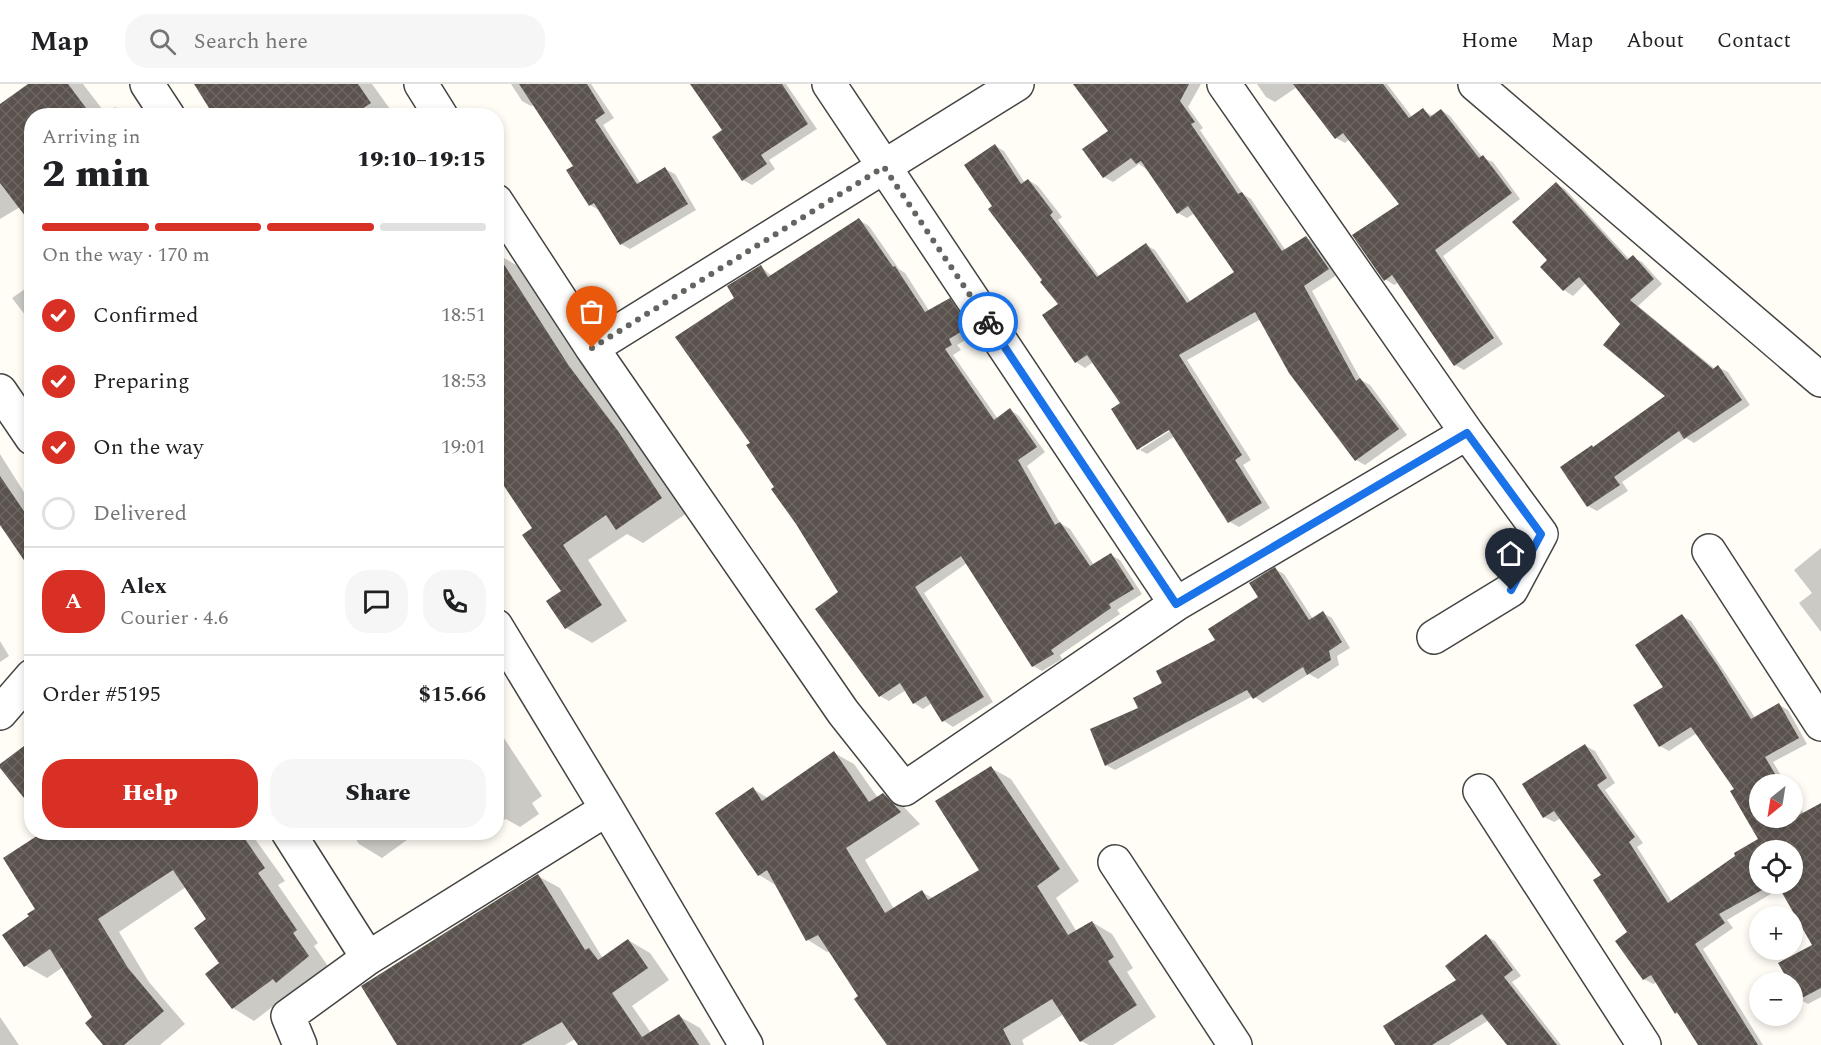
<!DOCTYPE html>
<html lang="en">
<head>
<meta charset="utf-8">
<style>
  body { margin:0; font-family:Spectral,serif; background:#f6f6f6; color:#202124; height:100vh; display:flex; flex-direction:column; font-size:22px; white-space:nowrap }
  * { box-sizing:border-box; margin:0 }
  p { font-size:20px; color:#757577 }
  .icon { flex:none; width:33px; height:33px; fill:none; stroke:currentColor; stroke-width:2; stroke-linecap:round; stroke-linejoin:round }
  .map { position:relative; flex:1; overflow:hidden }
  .drawer { position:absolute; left:24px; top:24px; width:480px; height:732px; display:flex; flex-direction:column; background:#fff; border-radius:24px; box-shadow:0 3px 9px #0003 }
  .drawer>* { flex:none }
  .needle { width:39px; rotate:210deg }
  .controls { position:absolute; left:1749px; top:690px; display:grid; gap:12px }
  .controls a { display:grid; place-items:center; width:54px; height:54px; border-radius:50%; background:#fff; box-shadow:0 3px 9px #0003; font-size:30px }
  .pin { position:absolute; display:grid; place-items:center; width:51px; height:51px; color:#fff; margin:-62px -26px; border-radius:50% 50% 50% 0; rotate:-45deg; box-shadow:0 0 6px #0007 }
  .pin .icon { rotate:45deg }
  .courier { position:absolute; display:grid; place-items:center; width:60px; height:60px; margin:-30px; border:4px solid #1a73e8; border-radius:50%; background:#fff; color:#222; box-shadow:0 2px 8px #0007 }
  .summary em { font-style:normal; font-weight:800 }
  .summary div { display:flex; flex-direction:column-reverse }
  .summary { display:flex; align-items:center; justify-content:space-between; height:102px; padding:0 18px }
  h1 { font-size:39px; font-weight:800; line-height:45px }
  .bar { display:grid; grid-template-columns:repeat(4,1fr); gap:9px 6px; align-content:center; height:72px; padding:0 18px }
  .bar i { height:8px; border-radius:4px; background:#e0e0e0 }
  .bar .current { background:#d93025 }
  .bar p { grid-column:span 4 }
  .line { display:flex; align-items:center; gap:15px; padding:0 18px; border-top:2px solid #e0e0e0 }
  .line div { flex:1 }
  .round { display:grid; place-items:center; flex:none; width:63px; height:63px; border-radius:24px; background:#f6f6f6 }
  ol { padding:0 18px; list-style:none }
  li { display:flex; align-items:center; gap:18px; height:66px }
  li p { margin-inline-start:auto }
  li .icon { padding:6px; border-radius:50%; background:#d93025; color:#fff; stroke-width:4 }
  li:last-child { color:#757577 }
  li i { width:33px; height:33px; border:3px solid #e0e0e0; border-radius:50% }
  .cta { display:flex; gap:12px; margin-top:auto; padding:12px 18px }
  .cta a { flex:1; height:69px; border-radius:24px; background:#d93025; color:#fff; font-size:24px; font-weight:800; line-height:69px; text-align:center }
  .cta a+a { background:#f6f6f6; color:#202124 }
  header { display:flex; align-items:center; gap:36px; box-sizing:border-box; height:84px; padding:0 30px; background:#fff; border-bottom:2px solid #e0e0e0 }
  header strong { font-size:28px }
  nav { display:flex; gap:33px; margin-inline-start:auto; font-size:21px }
  .search { width:420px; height:54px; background:#f6f6f6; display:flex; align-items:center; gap:15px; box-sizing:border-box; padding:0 21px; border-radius:24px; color:#757577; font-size:22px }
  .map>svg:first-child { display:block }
  .shadow { fill:#0003; fill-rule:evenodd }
  .building { fill:url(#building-cross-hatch) }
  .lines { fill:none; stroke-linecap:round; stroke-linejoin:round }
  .street-casing { stroke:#444; stroke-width:36 }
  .street { stroke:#fff; stroke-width:33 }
  .done { stroke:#646461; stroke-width:6; stroke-dasharray:0 10.8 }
  .route { stroke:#1a73e8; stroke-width:8 }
</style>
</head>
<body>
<header>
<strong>Map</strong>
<div class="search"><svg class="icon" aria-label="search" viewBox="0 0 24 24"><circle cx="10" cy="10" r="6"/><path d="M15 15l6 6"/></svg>Search here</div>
<nav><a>Home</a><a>Map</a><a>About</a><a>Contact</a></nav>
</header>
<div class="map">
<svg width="1821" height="961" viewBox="0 0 1821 961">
  <defs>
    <pattern id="building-cross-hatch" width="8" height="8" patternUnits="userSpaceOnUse" patternTransform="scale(1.5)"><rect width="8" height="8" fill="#5a524d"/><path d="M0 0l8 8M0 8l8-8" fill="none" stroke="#6d6662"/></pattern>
  </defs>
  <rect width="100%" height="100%" fill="#fffdf5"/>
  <path class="shadow" d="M30,0H83L106,30L115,23L129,32H32L20,123L0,135V22Z
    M195,0H372L395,32H216Z
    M511,0H591L614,34L603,41L641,100L665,85L675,90L696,126L630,165L621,160L599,126L590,121L575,82L534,21L531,22L522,17Z
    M692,0H786L817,45L769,76L775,85L752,101L743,96L724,47Z
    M1075,0H1201L1188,23L1203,44L1200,46L1243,110L1251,115L1286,167L1306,153L1315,159L1337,191L1312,207L1361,296L1370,301L1407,351L1365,381L1356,376L1261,235L1187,276L1251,376L1243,381L1270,424L1239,443L1230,438L1175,352L1147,370L1138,365L1122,320L1093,278L1085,284L1076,278L1060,220L994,122L995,62L1004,67L1025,99L1028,96L1038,102L1062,133L1058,136L1100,193L1146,161L1155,166L1191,218L1236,189L1195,129L1187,134L1178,129L1146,85L1139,80L1113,98L1104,93L1110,47ZM1175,340L1176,343L1140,366V362Z
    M1257,0H1387L1413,34L1423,26L1433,32L1441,26L1450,32L1483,74L1493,78L1520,115L1443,172L1503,260L1464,286L1455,281L1399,198L1394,201L1385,195L1401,120L1350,55L1345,59L1336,54L1297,3L1275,18L1266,13Z
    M1556,100L1565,105L1630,176L1633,173L1642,178L1662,200L1638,222L1715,285L1718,283L1728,288L1750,321L1694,359L1686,354L1622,398L1628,407L1597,427L1588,422L1595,364L1668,312L1622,240L1586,199L1573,212L1564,206L1542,183L1549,177Z
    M859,136L869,142L899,185L905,189L930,228L950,216L959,222L977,249L957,261L961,266L953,271L998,335L1010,326L1019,332L1045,368L1027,382L1060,439L1070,445L1094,481L1111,471L1120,476L1142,510L1117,526L1120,530L1060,571L1062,575L1042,587L1033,582L967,479L924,509L993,618L953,643L944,637L932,619L923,625L914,619L906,606L889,617L880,612L840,509L776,404L752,359L736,215L761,183L772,192Z
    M497,170L523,185L595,298L644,364L687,429L643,459L627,450L588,476L627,537L592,559L566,544L563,508L534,445Z
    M32,200V240L12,214Z
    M0,370L32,421V474L0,439Z
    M1821,464V548L1799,519L1812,509L1794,486Z
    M1275,485L1284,490L1313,535L1323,529L1332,534L1350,564L1337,572L1339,581L1318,595L1309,590L1263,619L1253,612L1115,686L1106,681L1140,624L1164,600L1217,557L1260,513Z
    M1682,532L1691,537L1756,635L1779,621L1788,626L1807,660L1773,678L1786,700H1760V734H1792V711L1804,730L1821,726V913L1808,920L1799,915L1792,898H1790L1780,879L1814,862L1781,804L1727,836L1733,844L1703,865L1763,961H1700L1681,932L1676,929L1657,898L1653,900L1644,895L1629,849L1603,791L1561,734L1554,738L1544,733L1586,662L1595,667L1615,699L1605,706L1643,759L1637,763L1672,818L1760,756L1736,706L1697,649L1669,667L1660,662L1665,603ZM1760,766H1792V800H1760Z
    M0,557L9,572L0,578Z
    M496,642L542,712L532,719L539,730L520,743L506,735L496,740Z
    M834,669L854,680L878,714L883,710L903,722L920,740L865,776L894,825L922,808L934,815L981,786L991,684L1011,695L1079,797L1056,814L1077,848L1092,838L1112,850L1133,884L1127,888L1156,933L1113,961H1089L1081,957L1064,930L1022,956L1024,961H889L830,867L827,868L808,856L777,802L759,791L753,705L768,714Z
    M46,748H250L285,797L278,801L318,859L314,862L330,885L298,910L293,907L254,937L233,924L208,835L186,803L119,848L149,898L185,940L160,961H105L94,933L63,883L47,894L26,882L31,833L37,825Z
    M351,748H418L382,774L359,760Z
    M538,792L560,804L602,873L604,874L628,856L650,869L669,896L632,922L651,949L679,932L700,944L711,961H579L575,955L565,961H399Z
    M1486,852L1495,857L1521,892L1512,898L1561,961H1509L1489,936L1449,961H1397L1459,896Z
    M0,933L19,961H0Z"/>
  <path class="building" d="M28,0H68L92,32H32V141L0,99V20Z
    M194,0H358L371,19L351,32H214Z
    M519,0H587L605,29L595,36L637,100L665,83L688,120L620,161L594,119L589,122L566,86L573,82Z
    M690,0H782L808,40L761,71L767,80L742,97L712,53L722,46Z
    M1073,0H1189L1180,17L1195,38L1191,40L1238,110L1242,108L1282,167L1306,152L1329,185L1304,202L1356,297L1360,294L1399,345L1355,377L1289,289L1255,228L1179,271L1242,371L1235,376L1262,419L1228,439L1169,346L1137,366L1111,325L1120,319L1087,271L1075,279L1042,231L1058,220L1040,198L1042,196L988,125L992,122L964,81L995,60L1021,100L1028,95L1053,128L1050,131L1097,193L1146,159L1187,219L1234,188L1188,122L1177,130L1141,77L1136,80L1131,74L1103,94L1082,65L1108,47Z
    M1293,0H1383L1409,34L1423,24L1430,33L1441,25L1479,74L1483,71L1512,109L1435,166L1494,254L1454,282L1392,191L1384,197L1352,151L1399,120L1343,49L1335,55Z
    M1556,98L1627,176L1633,171L1654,195L1630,216L1713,285L1718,281L1742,316L1684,355L1679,347L1614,393L1620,401L1587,423L1560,383L1592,361L1593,363L1665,312L1603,261L1620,240L1579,193L1563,207L1540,183L1547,176L1512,138Z
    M859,134L893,183L895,182L925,228L950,214L969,243L949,255L952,261L945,265L994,336L1010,324L1037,363L1018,376L1055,441L1060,438L1090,482L1111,469L1134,505L1109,520L1111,524L1051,566L1054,570L1032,583L961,472L915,503L984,613L942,638L926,612L913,620L900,599L879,613L815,525L838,508L796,440L771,405L774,403L746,361L750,359L675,253L734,214L727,202L761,181L768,193Z
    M496,168L569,282L618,347L662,414L616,446L606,431L563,461L602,521L565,545L546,517L561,507L522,451L532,444L496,390Z
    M0,392L32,439V488L0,441Z
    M1275,483L1309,536L1323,527L1342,558L1329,567L1331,576L1307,591L1303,583L1253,615L1247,606L1105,682L1090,645L1138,624L1133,614L1162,599L1156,587L1215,556L1208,545L1258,513L1249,499Z
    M1682,530L1718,582L1751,635L1779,619L1799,654L1765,673L1781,700H1760V734H1792V720L1799,731L1821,719V904L1798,916L1792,906V898H1789L1778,879L1812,861L1777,800H1792V766H1760V800H1773L1719,830L1725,839L1695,860L1758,961H1698L1677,928L1675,930L1651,891L1643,896L1615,857L1627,848L1593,796L1601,791L1554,727L1543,734L1522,700L1585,660L1607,694L1597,701L1635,753L1629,758L1668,819L1735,772L1734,769L1758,755L1730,707L1734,705L1691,643L1659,663L1633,621L1663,603L1635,561Z
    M32,656V724L0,684V680Z
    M834,667L869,718L883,709L901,728L846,764L885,829L922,806L928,816L979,786L935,717L991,682L1060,785L1037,802L1068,851L1092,837L1114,873L1108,877L1137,921L1080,958L1052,915L1003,945L1011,961H887L854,915L858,912L818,851L806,857L767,786L758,792L715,729L753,703L762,717Z
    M43,748H240L265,784L258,789L297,846L293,849L309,872L276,899L273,895L232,925L205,890L219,879L194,844L206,835L173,786L98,835L128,884L164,927L124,961H103L85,939L92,933L50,865L24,883L2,851L29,832L27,830L35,825L3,774Z
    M538,790L585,866L589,864L598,876L628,855L648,884L612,909L642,953L679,930L699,961H578L562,938L521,961H397L361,902Z
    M1486,850L1513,886L1504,893L1557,961H1507L1482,930L1432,961H1395L1383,942L1456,896L1445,882Z"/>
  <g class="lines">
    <g class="street-casing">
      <path id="street" d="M147,0L168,32
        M421,0L441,32
        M829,0L1176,520
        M1475,0L1821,296
        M496,117L592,264L843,628L904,705L1176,520L1467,349L1224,0
        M592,264L1017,0
        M0,307L32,354
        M1709,467L1821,640
        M496,542L607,725L746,961
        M1434,553L1511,506L1541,450L1467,349
        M0,629L32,592
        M1480,707L1644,961
        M288,748L368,874
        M1115,778L1235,961
        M300,961L288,932L368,874L607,725"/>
    </g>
    <use href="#street" class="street"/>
  </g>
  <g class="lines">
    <path class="done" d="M592,264L884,83L988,238"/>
    <path class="route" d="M988,238L1176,520L1467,349L1541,450L1511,506"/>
  </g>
</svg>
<div class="controls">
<a><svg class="needle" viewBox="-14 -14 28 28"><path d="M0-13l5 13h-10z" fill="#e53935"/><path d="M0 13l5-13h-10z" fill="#757577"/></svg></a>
<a><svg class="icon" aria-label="locate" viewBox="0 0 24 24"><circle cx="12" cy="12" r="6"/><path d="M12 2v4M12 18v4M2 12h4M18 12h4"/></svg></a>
<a>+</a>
<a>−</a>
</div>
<div class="pin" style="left:592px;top:264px;background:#ea580c"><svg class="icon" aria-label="bag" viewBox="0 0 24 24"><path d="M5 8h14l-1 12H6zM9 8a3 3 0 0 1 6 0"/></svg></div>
<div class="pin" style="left:1511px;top:506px;background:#1f2937"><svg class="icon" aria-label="home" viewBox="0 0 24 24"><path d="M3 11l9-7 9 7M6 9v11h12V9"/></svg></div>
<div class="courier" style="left:988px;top:238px"><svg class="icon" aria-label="bike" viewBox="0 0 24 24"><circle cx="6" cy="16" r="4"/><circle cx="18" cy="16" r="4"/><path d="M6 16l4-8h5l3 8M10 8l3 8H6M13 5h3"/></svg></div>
<section class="drawer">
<div class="summary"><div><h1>2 min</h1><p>Arriving in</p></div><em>19:10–19:15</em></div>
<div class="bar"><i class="current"></i><i class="current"></i><i class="current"></i><i></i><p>On the way · 170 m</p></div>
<ol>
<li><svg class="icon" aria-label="check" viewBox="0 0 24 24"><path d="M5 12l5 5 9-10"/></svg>Confirmed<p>18:51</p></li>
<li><svg class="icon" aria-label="check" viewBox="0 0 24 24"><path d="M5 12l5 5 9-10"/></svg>Preparing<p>18:53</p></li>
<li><svg class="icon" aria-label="check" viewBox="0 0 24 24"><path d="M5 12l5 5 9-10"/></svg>On the way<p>19:01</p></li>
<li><i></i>Delivered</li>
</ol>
<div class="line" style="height:108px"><b class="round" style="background:#d93025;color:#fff">A</b><div><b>Alex</b><p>Courier · 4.6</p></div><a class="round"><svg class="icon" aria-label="chat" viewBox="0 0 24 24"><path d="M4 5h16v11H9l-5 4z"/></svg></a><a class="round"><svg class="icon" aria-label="phone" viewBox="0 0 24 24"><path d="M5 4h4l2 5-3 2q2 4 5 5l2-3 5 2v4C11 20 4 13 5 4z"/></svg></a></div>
<div class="line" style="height:78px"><div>Order #5195</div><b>$15.66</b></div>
<div class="cta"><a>Help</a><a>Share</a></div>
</section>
</div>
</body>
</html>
